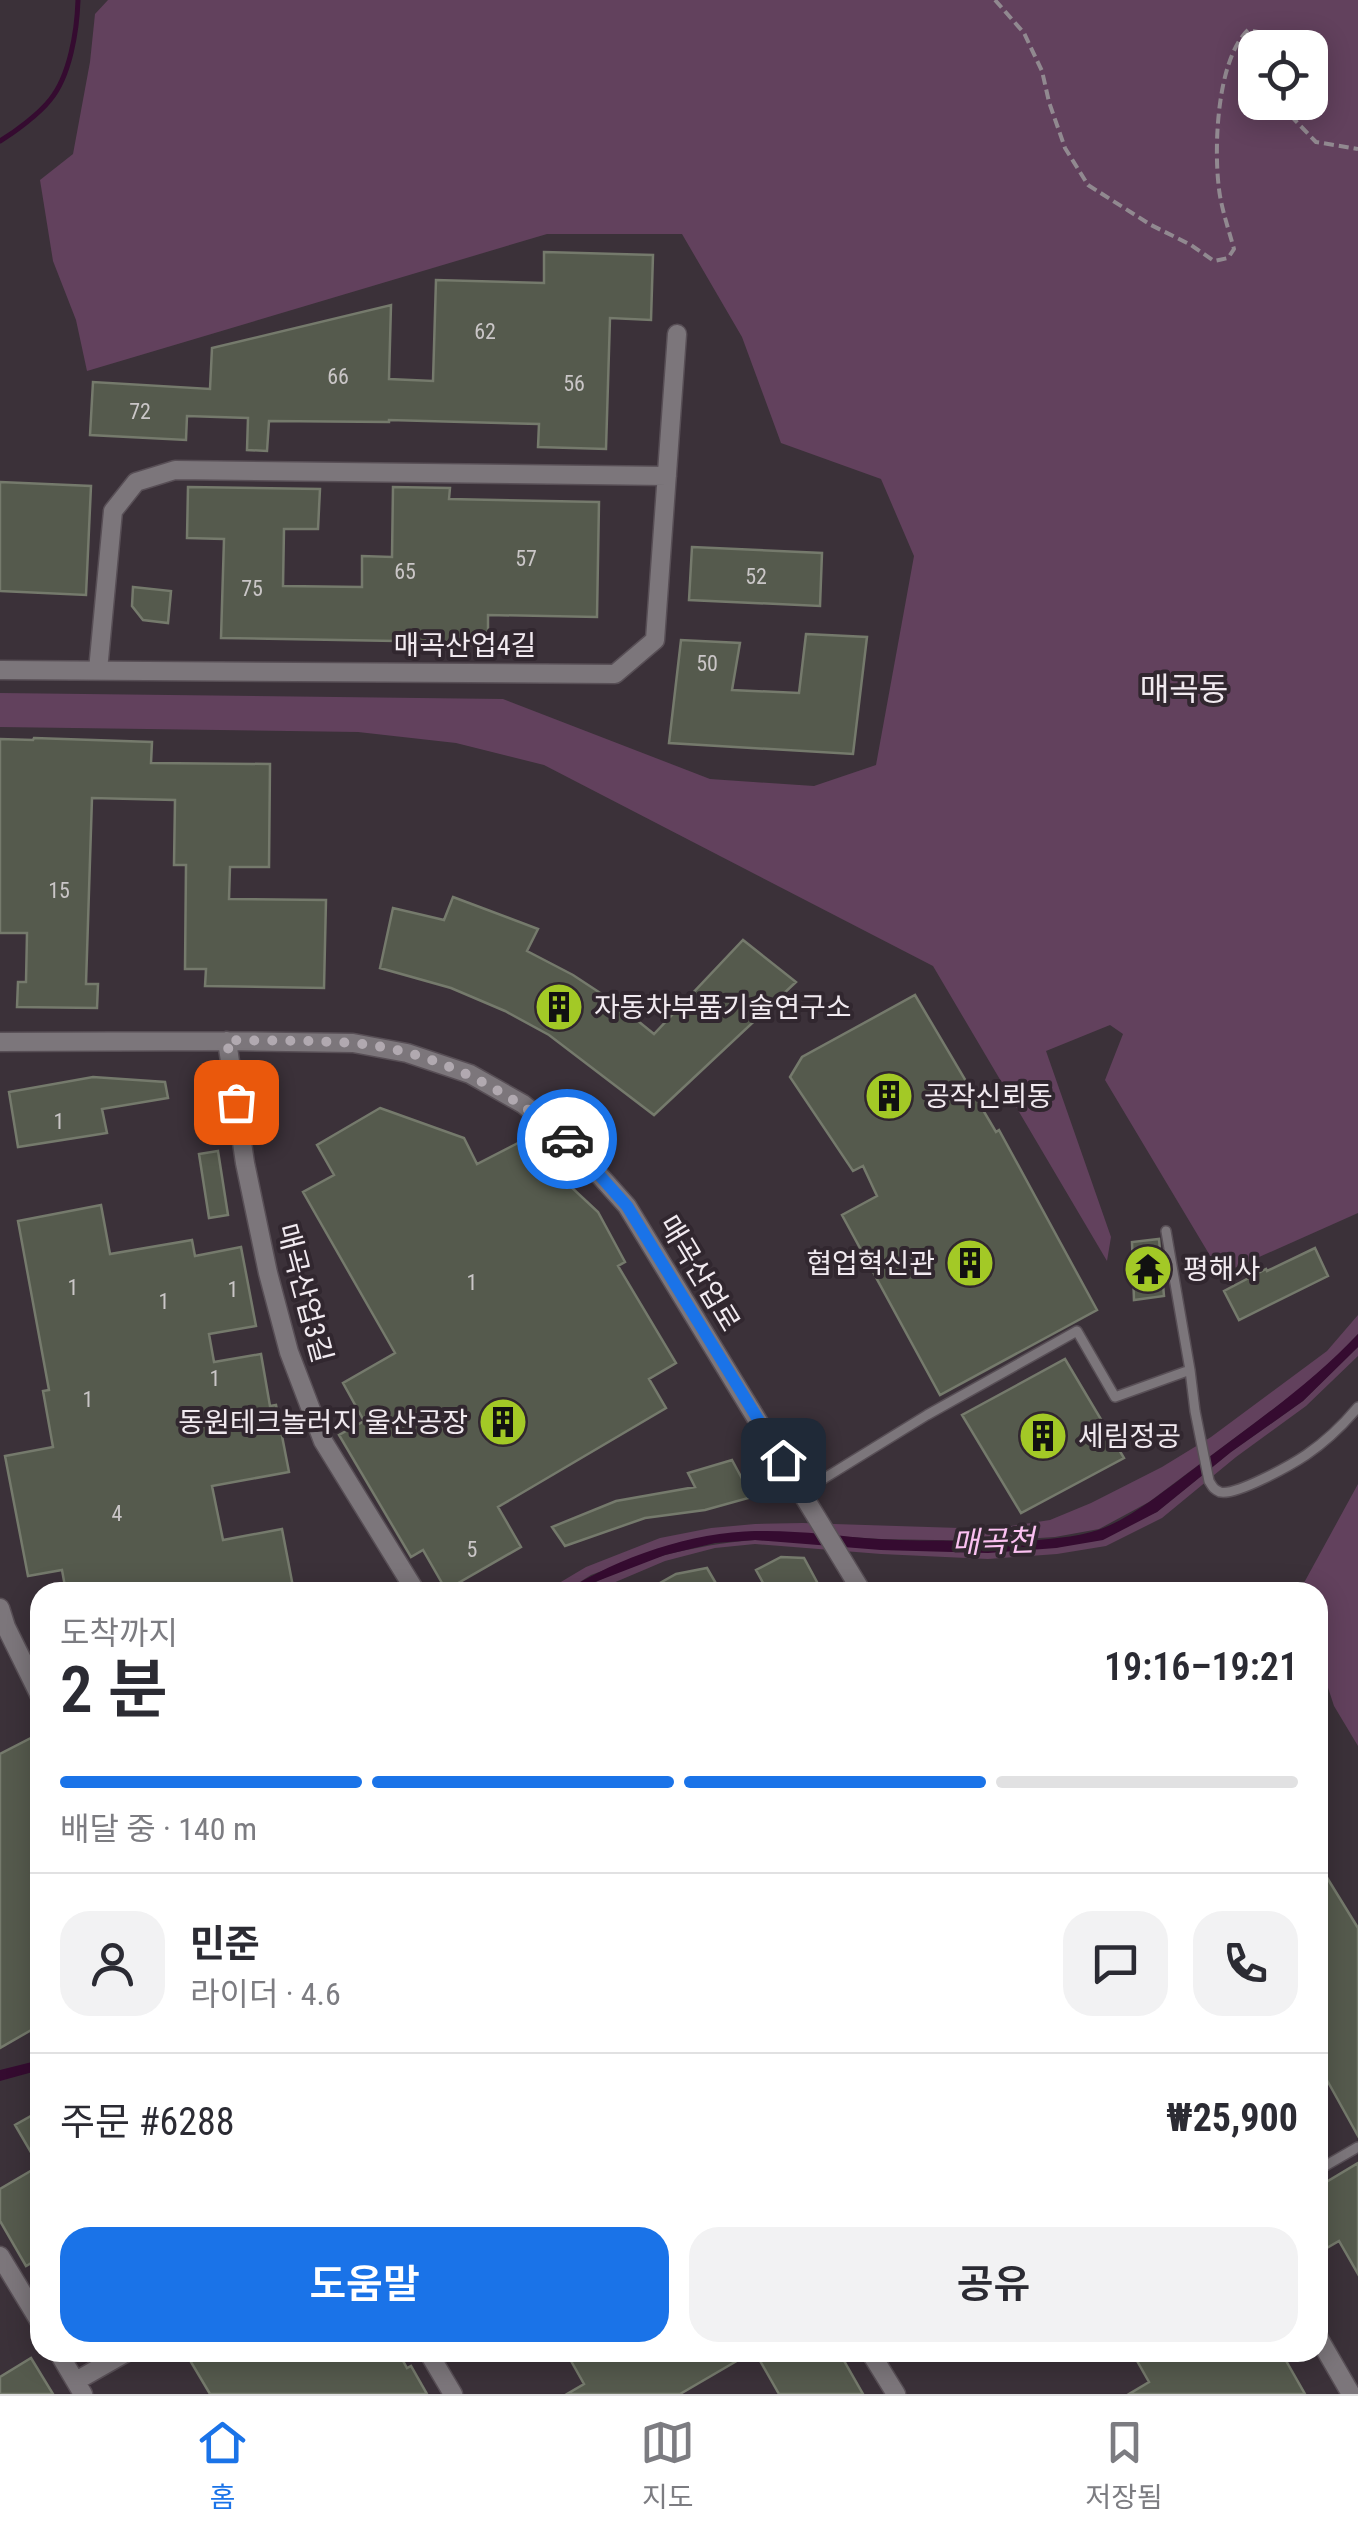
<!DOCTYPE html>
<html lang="ko">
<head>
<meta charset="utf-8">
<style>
  body { margin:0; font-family:"Roboto Condensed","Noto Sans KR",sans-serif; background:#f2f2f3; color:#2b2b33; height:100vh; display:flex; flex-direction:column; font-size:38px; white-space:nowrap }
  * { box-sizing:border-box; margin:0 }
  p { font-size:32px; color:#7c7c81 }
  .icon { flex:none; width:55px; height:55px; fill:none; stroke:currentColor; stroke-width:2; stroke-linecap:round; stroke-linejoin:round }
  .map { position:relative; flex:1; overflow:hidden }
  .side { position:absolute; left:30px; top:1582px; width:1298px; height:780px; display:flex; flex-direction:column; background:#fff; border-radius:30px; box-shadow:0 5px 25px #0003 }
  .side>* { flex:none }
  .tools { position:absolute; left:1238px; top:30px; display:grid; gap:20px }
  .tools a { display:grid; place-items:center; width:90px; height:90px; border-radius:20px; background:#fff; box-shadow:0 5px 25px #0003; font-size:50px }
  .pin { position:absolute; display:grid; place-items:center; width:85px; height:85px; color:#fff; margin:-42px; border-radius:20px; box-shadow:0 5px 15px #0006 }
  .courier { position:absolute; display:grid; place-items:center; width:100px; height:100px; margin:-50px; border:8px solid #1a73e8; border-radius:50%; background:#fff; color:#222; box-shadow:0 2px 12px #0007 }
  .overview em { font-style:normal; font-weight:600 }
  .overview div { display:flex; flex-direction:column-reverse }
  .overview { display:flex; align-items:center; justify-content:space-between; height:170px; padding:0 30px }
  h1 { font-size:65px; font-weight:600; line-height:75px }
  .bar { display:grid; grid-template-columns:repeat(4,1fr); gap:15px 10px; align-content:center; height:120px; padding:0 30px }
  .bar i { height:12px; border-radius:8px; background:#e1e1e2 }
  .bar .selected { background:#1a73e8 }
  .bar p { grid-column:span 4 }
  .line { display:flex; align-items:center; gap:25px; padding:0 30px; border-top:2px solid #e1e1e2 }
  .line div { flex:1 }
  .round { display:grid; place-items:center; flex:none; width:105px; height:105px; border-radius:30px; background:#f2f2f3 }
  .primary-button { display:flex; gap:20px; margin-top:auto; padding:20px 30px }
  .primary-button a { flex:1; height:115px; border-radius:30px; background:#1a73e8; color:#fff; font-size:40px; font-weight:600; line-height:115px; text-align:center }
  .primary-button a+a { background:#f2f2f3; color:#2b2b33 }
  .tabs { display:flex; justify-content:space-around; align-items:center; height:140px; border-top:2px solid #e1e1e2; background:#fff; font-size:28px; color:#7c7c81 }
  .tabs a { display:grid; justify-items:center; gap:5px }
  .tabs .selected { color:#1a73e8 }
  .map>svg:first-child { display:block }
  .green { fill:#62415d; fill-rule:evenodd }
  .water { fill:#350b30 }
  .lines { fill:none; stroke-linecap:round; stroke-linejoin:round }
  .stream { stroke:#350b30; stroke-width:5 }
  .building { fill:#555a4d; stroke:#757a6c; stroke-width:2.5 }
  .lane-casing { stroke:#584f56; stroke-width:12 }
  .street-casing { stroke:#584f56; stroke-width:21 }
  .path { stroke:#918990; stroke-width:4; stroke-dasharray:10 5; stroke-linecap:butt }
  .lane { stroke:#7c767b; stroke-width:9 }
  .street { stroke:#7c767b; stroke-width:18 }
  .done { stroke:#b1a9b0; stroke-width:10; stroke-dasharray:0 18 }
  .route { stroke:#1a73e8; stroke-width:12 }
  .labels { text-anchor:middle; stroke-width:8; stroke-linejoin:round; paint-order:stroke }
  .number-label { font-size:22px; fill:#cac6c7 }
  .street-label { font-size:28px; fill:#f1eaf0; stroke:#31272f }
  .poi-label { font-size:28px; fill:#f1eaf0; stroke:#31272f; text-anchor:start }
  .water-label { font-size:30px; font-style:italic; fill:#fbc1f1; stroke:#31272f }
  .quarter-label { font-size:32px; fill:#f1eaf0; stroke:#31272f }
</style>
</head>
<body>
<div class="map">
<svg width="1358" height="2394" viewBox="0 0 1358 2394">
  <rect width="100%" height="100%" fill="#3b3139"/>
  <path class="green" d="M108,0H1358V1213L1221,1274L1105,1080L1123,1034L1110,1025L1046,1051L1111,1237L1107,1261L933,966L544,765L456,743L358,732L0,727V693L503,699L710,779L814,786L876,765L914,556L881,479L781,443L742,337L682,234H547L87,371L76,320L53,261L40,180L73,154L90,62L95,14ZM1255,48H1310V102H1255Z
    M1358,1315V1334L1334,1359L1296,1392L1149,1502L1099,1529L1055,1537L990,1541L881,1539L755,1531L712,1536L663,1548L591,1575L564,1592H544L586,1567L660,1538L711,1528L755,1524L803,1523L991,1529L1050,1520L1091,1503L1162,1467L1211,1437L1327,1351Z
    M1358,1347V1356L1306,1406L1236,1457L1162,1518L1106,1546L1057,1554L988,1559L881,1554L755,1544L715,1548L665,1561L592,1592H579C631,1559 695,1545 755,1540L1056,1548L1157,1512L1231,1452L1303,1401Z
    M1358,1484V1746L1334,1706L1318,1657V1592H1299Z"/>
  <path class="water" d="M1358,1334V1347L1303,1401L1231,1452L1157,1512L1103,1540L1056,1548L988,1553L881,1550L755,1540L715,1543L665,1555L595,1582L579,1592H564C619,1557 691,1532 757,1531C798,1530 838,1536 878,1539C906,1541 934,1540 962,1541C1001,1542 1061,1542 1098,1530C1131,1519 1172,1485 1200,1464C1254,1423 1311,1384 1358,1334Z
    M40,2060V2070L0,2081V2070Z"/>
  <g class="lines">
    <path class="stream" d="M0,141C15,132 39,114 50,100C70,76 77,31 78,0"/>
  </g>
  <path class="building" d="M544,252L653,255L651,320L610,318L606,449L538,447L539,424L389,420V422L269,421L267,451L247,450L248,418L187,416L186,440L90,435L93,382L210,389L212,348L391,305L389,379L433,381L436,280L544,283Z
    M0,482L91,486L86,595L0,591Z
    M188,487L320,489L318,529H284L283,586L362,587V556L392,557L393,487L450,488L449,499L599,502L597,617L488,615V645H453V642L221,638L224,539L187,538Z
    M692,547L822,553L820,606L689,600Z
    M133,587L171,591L168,623L143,620L132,606Z
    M806,634L867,637L853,754L669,743L681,640L740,643L732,690L799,693Z
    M34,738L152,742L151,763L270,764L269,867H230L229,899L326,900L324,988L205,986L206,969H185L186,865H174L175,800L92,798L86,984H98L97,1008L17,1007L18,982H26L27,933H0V739L33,740Z
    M453,897L538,929L527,951L573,975L617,1004L654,1034L743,940L796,982L654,1115L549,1035L505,1011L451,988L380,968L393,908L444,920Z
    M915,995L996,1132L999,1130L1097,1310L940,1395L842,1215L877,1196L863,1166L853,1171L790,1077L802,1057Z
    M93,1077L165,1082L168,1098L102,1109L107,1133L18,1147L9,1092Z
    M380,1108L464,1138L477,1164L522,1141L598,1212L625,1262L618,1266L676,1363L649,1379L666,1408L498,1507L521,1547L446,1590L423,1550L411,1557L339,1435L364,1421L343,1383L395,1353L303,1192L334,1175L317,1145Z
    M218,1151L228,1215L209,1218L199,1154Z
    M101,1205L110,1254L192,1240L195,1256L241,1247L256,1326L209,1334L214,1362L261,1354L270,1406L276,1405L289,1472L212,1486L223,1540L282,1529L294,1592H66L62,1570L28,1576L5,1456L53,1447L43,1391L49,1390L18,1221Z
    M1159,1239L1164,1296L1134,1300L1132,1242Z
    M1315,1248L1328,1276L1239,1320L1224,1291L1266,1269L1267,1271Z
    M1065,1359L1124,1458L1021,1513L962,1415Z
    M732,1460L752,1497L705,1510L645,1518L565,1546L552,1527L616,1501L695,1487L688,1473Z
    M781,1557L804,1558L817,1582L797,1592H768L756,1570Z
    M707,1568L721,1592H644L676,1574Z
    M33,1737L40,1750V1801L33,1804L40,1816V2025L0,2048V1754Z
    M1318,1863L1358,1928V2136L1318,2064Z
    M40,2111V2258L26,2266L0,2221V2189L39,2166L15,2125Z
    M1358,2163V2274L1339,2241L1318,2253V2187Z
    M185,2352H398L407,2368L411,2366L427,2394H210Z
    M566,2352H752L680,2394H567L584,2384Z
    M755,2352H839L863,2394H779Z
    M1132,2352H1281L1305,2394H1129L1149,2382Z
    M31,2358L53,2394H0V2377Z"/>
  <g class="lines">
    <g class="lane-casing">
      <path id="lane" d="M1190,1370L1195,1411L1209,1481C1213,1487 1213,1489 1220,1492C1236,1496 1291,1465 1306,1455C1325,1442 1343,1425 1358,1407
        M802,1492L927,1415L1077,1331L1115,1397L1190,1370L1166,1231
        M1318,2170L1358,2147"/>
    </g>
    <g class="street-casing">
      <path id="street" d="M0,670L615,674L655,640L677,334
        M98,670L113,511L136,482L175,470L667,476
        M227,1041L245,1163L268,1273L289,1352L323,1441L416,1592
        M0,1042L227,1041L353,1043L407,1053L470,1074L523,1104L566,1138L627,1206L862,1592
        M0,1608L6,1627L40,1696
        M0,2256L40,2322
        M1318,2337L1351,2394
        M58,2352L83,2394
        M428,2352L453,2394
        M870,2352L896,2394
        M76,2381L127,2352"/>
    </g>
    <path class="path" d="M995,0L1024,33L1042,71L1049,102L1065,148L1088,185L1151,225L1191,245L1214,261L1228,258L1234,249C1229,231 1223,213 1220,196C1213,154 1216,60 1248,30L1258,32L1264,42L1265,48
      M1284,102L1289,114L1316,142L1358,149"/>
    <use href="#lane" class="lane"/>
    <use href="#street" class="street"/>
  </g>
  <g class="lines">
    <path class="done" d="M236,1102L227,1040C268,1041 310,1040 351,1043C432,1049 505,1088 567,1139"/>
    <path class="route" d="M567,1139L627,1206L783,1460"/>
  </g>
  <defs>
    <g id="building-disc" transform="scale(2.5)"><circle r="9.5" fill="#a3c926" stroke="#31272f"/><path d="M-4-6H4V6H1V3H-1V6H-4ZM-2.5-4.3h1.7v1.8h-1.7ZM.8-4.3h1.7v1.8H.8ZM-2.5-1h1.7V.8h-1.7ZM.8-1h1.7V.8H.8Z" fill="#111"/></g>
    <g id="temple-disc" transform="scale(2.5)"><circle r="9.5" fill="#a3c926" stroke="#31272f"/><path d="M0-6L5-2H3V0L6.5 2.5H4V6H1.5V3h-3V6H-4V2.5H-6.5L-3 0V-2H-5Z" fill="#111"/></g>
  </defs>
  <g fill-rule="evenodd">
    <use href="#building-disc" x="559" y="1007"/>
    <use href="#building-disc" x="889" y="1096"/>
    <use href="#building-disc" x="970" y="1263"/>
    <use href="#temple-disc" x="1148" y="1269"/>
    <use href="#building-disc" x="503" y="1422"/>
    <use href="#building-disc" x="1043" y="1436"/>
  </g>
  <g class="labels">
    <g class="number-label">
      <text x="485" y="339">62</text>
      <text x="338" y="384">66</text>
      <text x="574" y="391">56</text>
      <text x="140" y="419">72</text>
      <text x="526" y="566">57</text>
      <text x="405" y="579">65</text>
      <text x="756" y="584">52</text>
      <text x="252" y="596">75</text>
      <text x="707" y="671">50</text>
      <text x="59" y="898">15</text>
      <text x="59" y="1129">1</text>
      <text x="472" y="1290">1</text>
      <text x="73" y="1295">1</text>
      <text x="233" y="1297">1</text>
      <text x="164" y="1309">1</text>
      <text x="215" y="1386">1</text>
      <text x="88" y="1407">1</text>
      <text x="117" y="1521">4</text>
      <text x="472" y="1557">5</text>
    </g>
    <g class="street-label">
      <text x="465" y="655">매곡산업4길</text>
      <text transform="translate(700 1273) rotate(59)" y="10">매곡산업로</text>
      <text transform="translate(305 1293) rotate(75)" y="10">매곡산업3길</text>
    </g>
    <g class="poi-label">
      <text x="594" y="1017">자동차부품기술연구소</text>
      <text x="924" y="1106">공작신뢰동</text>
      <text x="935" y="1273" text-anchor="end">협업혁신관</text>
      <text x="1183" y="1279">평해사</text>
      <text x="468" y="1432" text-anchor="end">동원테크놀러지 울산공장</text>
      <text x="1078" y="1446">세림정공</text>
    </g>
    <g class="water-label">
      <text transform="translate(993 1542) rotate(-2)" y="10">매곡천</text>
    </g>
    <g class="quarter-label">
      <text x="1184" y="700">매곡동</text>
    </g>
  </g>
</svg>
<div class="tools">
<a><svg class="icon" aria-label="locate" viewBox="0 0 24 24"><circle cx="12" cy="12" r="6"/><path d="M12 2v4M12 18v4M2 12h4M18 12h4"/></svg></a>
</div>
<div class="pin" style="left:236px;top:1102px;background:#ea580c"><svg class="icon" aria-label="bag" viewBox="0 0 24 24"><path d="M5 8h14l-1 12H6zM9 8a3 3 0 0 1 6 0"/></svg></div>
<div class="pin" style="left:783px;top:1460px;background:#1f2937"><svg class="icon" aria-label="home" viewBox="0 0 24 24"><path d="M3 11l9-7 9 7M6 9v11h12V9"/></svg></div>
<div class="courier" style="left:567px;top:1139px"><svg class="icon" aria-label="car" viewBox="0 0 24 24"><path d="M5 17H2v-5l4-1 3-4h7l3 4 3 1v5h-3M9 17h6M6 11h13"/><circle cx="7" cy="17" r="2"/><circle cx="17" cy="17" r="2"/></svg></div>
<section class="side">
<div class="overview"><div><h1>2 분</h1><p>도착까지</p></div><em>19:16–19:21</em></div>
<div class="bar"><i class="selected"></i><i class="selected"></i><i class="selected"></i><i></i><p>배달 중 · 140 m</p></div>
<div class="line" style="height:180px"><a class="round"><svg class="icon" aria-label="person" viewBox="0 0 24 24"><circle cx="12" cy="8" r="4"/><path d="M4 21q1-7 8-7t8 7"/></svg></a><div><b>민준</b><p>라이더 · 4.6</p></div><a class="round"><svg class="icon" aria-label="chat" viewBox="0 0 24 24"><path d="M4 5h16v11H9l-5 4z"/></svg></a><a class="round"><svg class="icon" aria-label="phone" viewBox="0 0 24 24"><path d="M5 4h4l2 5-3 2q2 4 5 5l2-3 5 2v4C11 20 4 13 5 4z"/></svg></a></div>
<div class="line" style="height:130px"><div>주문 #6288</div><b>₩25,900</b></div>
<div class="primary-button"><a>도움말</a><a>공유</a></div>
</section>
</div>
<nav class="tabs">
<a class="selected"><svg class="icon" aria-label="home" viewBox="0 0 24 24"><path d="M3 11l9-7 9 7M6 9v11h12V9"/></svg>홈</a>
<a><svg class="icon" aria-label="map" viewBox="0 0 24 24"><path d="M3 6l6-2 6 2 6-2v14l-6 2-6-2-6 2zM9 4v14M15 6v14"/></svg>지도</a>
<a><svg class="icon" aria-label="saved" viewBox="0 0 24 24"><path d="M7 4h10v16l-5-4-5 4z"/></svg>저장됨</a>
</nav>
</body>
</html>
